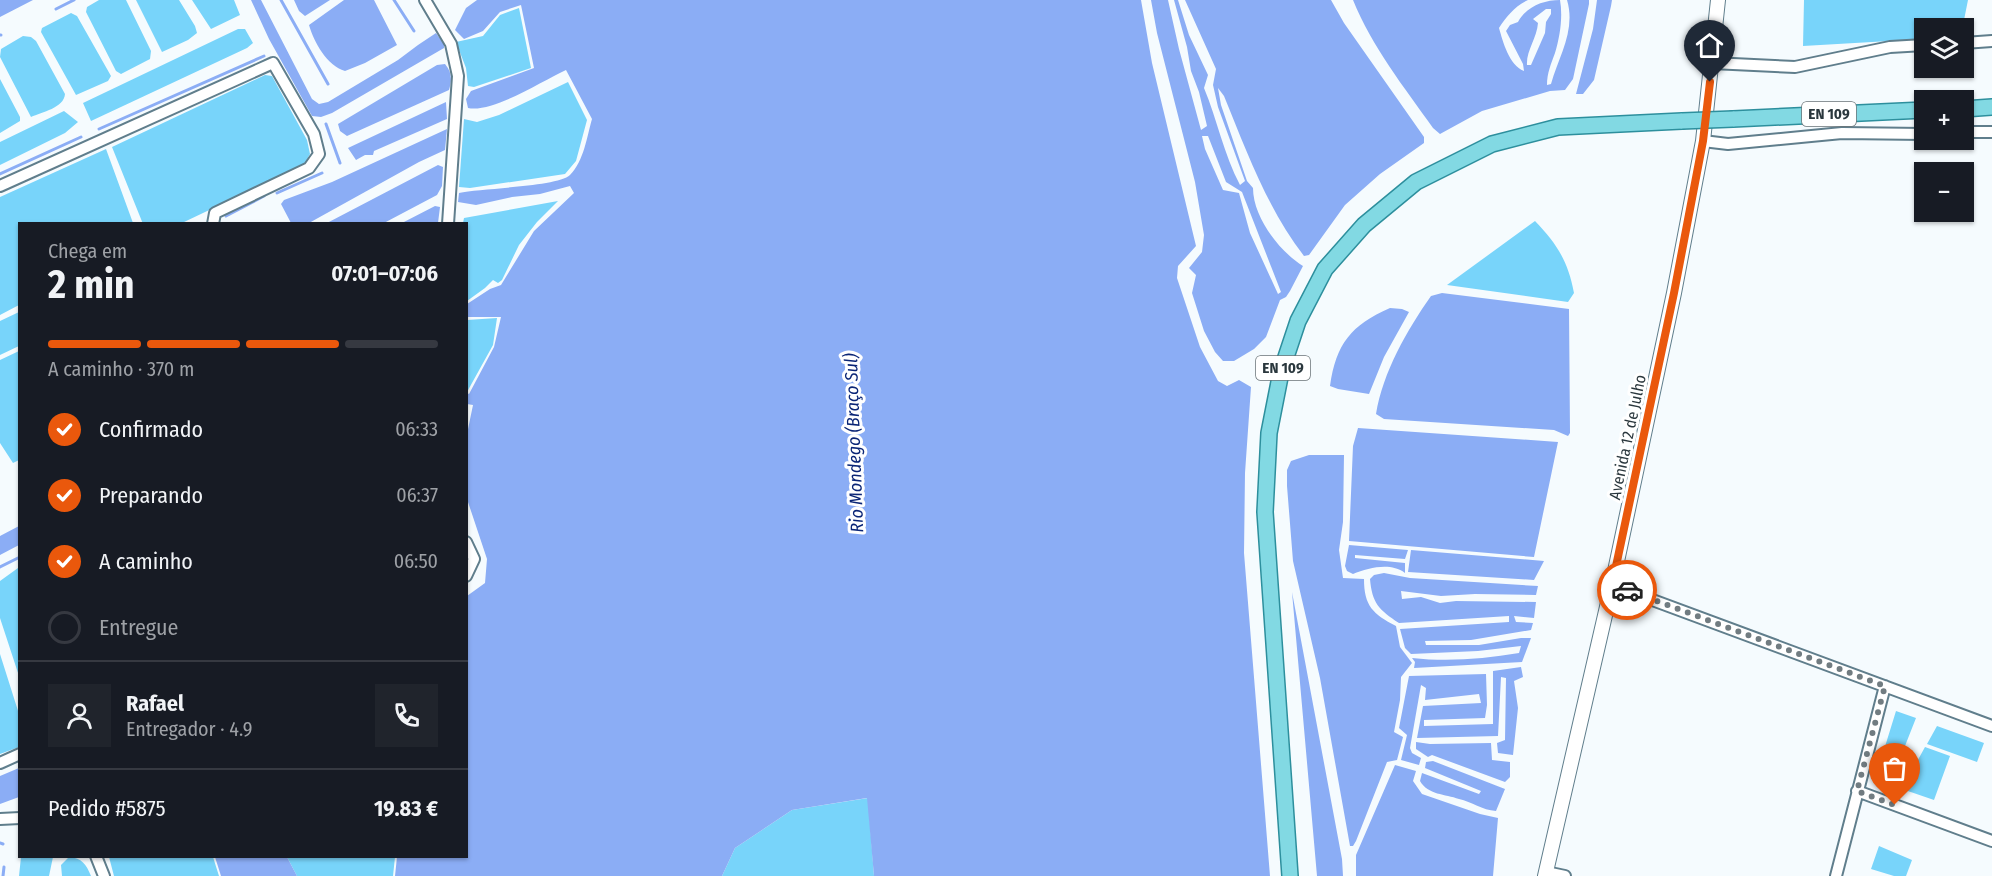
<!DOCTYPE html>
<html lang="pt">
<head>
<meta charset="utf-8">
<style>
  body { margin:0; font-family:"Fira Sans Condensed",sans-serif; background:#20242c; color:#f1f3f6; height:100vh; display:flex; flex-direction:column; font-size:22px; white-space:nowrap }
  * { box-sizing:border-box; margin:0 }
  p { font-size:20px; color:#9ea1a6 }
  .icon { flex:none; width:33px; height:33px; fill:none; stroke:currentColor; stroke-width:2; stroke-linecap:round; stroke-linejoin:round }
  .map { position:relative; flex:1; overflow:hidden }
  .details { position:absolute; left:18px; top:222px; width:450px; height:636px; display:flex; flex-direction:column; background:#171b24; border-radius:0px; box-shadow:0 2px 4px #0004 }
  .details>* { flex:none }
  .controls { position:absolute; left:1914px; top:18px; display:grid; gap:12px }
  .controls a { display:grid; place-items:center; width:60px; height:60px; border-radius:0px; background:#171b24; box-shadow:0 2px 4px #0004; font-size:30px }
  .pin { position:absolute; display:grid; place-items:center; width:51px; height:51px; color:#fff; margin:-62px -26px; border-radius:50% 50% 50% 0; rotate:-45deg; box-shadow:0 0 6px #0007 }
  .pin .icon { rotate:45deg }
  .courier { position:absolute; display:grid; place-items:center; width:60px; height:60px; margin:-30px; border:4px solid #ea580c; border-radius:50%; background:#fff; color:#222; box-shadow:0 2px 8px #0007 }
  .overview em { font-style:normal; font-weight:700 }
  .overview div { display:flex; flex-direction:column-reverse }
  .overview { display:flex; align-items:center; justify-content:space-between; height:102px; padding:0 30px }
  h1 { font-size:39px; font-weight:700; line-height:45px }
  .bar { display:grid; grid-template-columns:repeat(4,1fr); gap:9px 6px; align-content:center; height:72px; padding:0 30px }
  .bar i { height:8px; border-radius:4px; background:#363941 }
  .bar .selected { background:#ea580c }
  .bar p { grid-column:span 4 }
  .line { display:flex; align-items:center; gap:15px; padding:0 30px; border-top:2px solid #363941 }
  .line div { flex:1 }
  .round { display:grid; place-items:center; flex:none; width:63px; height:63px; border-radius:0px; background:#20242c }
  ol { padding:0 30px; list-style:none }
  li { display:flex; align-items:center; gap:18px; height:66px }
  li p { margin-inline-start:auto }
  li .icon { padding:6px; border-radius:50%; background:#ea580c; color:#fff; stroke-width:4 }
  li:last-child { color:#9ea1a6 }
  li i { width:33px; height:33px; border:3px solid #363941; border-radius:50% }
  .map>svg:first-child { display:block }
  .green { fill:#78d4fa }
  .water { fill:#8badf5; fill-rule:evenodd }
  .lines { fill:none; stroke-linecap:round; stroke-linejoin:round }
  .stream { stroke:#8badf5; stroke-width:3 }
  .street-casing { stroke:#607e8c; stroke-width:14 }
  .secondary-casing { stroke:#607e8c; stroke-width:16 }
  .primary-casing { stroke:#2d8f9d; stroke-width:18 }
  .street { stroke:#fff; stroke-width:10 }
  .secondary { stroke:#fff; stroke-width:14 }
  .primary { stroke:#82d9e3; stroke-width:15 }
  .primary-bridge-casing { stroke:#2d8f9d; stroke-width:18; stroke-linecap:butt }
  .primary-bridge { stroke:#82d9e3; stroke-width:15 }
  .done { stroke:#717c81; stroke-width:6; stroke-dasharray:0 10.8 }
  .route { stroke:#ea580c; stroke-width:8 }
  .labels { text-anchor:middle; stroke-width:6; stroke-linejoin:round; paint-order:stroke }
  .shield { fill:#fff; stroke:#6a7377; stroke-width:1.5 }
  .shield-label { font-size:15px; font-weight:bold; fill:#2a373d }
  .street-label { font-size:16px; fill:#2a373d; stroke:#fff }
  .water-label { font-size:18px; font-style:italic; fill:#0a2576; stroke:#fff }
</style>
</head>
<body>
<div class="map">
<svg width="1992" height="876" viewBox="0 0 1992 876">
  <rect width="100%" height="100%" fill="#f5fbfe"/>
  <path class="green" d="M99,0H126L151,51L150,59L121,74L116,71L86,12L87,7Z
    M136,0H179L195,26L197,33L188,40L162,52Z
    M192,0H234L240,15L211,29Z
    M1804,0H1968L1964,20V36V28H1924V39L1803,46Z
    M519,8L531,68L474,87L468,86L466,68L456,42L483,36L500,15Z
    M71,13L77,16L111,76L108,81L76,95L41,32L42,28Z
    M238,29H245L253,43L247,48L91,121L83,103Z
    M23,36L31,37L36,41L65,94C64,108 42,112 31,117L0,57L1,49Z
    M265,75L272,76L307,140L310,154L304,165L182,223L143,224L112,147Z
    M0,79L20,117V121L0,133Z
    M568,82L587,120L576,161L565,174L470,188L459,187L464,119L477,122L499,115Z
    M64,111L78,122L65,133L0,165V142Z
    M106,149L133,223L20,224L19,305L0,315V197Z
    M558,201L537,222L519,245L502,280L498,283L493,280L485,288L467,301L466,224L463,223L464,218Z
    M1535,221C1557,244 1568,261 1574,293L1568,302L1447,285Z
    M19,312V346L0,355V321Z
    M497,318L493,345L467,392V320Z
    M19,351V460L13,463L0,443V360Z
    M18,568L20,571L19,676L0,618V581Z
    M0,654L19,714V747L0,754Z
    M1896,711L1916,718L1890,784L1875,779Z
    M1937,726L1984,743L1977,762L1927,744Z
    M1925,747L1950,756L1934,800L1902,789Z
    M868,798L874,876H722L735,848L792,810Z
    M1879,846L1912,860L1906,876H1894L1871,869Z
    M21,857H53L49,876H19Z
    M69,857C82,858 86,864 91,876H62L61,865Z
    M109,857H213L219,876H114Z
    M287,857H395L393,876H297Z"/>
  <path class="water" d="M0,0H33L0,17Z
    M251,0H261L312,99L319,104L328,102L398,60L418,45L436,33L444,44V48L332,113L321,117L312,116L269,39Z
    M294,0H330L305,16L299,11Z
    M344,0H374L397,45L365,63L345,71C327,66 314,42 309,25Z
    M477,0H1141L1152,63L1196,246L1178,266L1177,278L1200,347L1218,381L1227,386L1239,380L1251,387L1245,473L1244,553L1270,876H874L867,798L792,810L735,848L722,876H395L397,857L466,856L467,596L485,583L487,559L467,499V434L473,405L467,404V393L469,394L494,347L501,317H467V304L490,289L501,285L534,231L574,193L570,186L540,194L512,197L476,205L458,202L459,193C481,188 557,187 570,175C584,161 587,136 592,119L566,70C542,81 493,113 468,108L466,99L471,91L534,68L521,5L500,12L483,31L464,39L455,30L466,8Z
    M1151,0H1168L1179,49L1201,130L1207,126L1199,92L1191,71L1187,47L1174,0H1178L1189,35L1208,75L1204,88C1217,119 1224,155 1240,185L1245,181L1218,107L1213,85L1216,69L1185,0H1331L1344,23L1424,137V143L1380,174L1345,205L1309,255L1304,256C1268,210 1246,150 1224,96L1218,88L1221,105L1247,181L1253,188C1253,217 1279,251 1303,266L1290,291L1286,297L1280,300L1266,337L1254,349L1234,361H1223L1215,352L1204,331L1192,293L1196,275L1189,268L1202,252L1204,235L1195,182L1157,33ZM1202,136H1208L1226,182L1242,192L1281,292L1278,294L1250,233L1239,193L1223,190L1205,149Z
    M1353,0H1528C1515,6 1506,17 1499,28C1503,42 1509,65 1524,71L1523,64L1506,31L1510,25L1518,22C1526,7 1543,0 1560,0C1563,17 1560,36 1555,53C1551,64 1547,73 1547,85L1551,84C1559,56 1576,30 1567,0H1589V4L1573,79L1565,90L1550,91L1482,111L1440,134L1433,128C1404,87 1372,47 1353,0ZM1546,9H1551V14L1546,22L1545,33L1531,65H1527C1526,51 1537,38 1538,23L1533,19Z
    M1597,0H1612L1611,6L1594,80L1583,94H1576L1593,29Z
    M445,64C452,72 452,80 449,90L347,136L340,131L338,124L437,65Z
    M446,102L447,119L374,151L373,155H365L356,160L348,148Z
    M447,129L445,150L419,162L309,223H291L281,204L284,200L332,182Z
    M438,165L443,167L442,186L437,195L384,223H327Z
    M435,206L440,207L438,223H402Z
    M1442,293L1569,309L1570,433L1568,436L1554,430L1384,419L1376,414C1383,372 1407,330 1431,296Z
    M1390,308L1402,309L1409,312L1384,357L1369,394L1338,389L1330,386C1336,344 1351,325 1390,308Z
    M1358,428L1558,442L1534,557L1349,541L1353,446Z
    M1309,455H1344L1343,522L1339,550L1343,578L1364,579C1364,606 1373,614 1396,626L1400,647L1412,663L1401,677L1400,700L1394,732L1403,737L1397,760L1387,762L1356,841L1353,846H1350L1320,678L1293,561L1287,486V470L1291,461Z
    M19,526V545L0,555V536Z
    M1349,545L1408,550L1405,559L1355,555V558L1405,563V573C1390,562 1369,568 1353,574L1347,571L1345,566Z
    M1411,550L1544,561L1534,580L1408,572Z
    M1384,573L1410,578L1538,586L1536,595L1475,594L1441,596L1401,591L1402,599L1421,597L1440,603L1456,601L1536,602L1534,618L1514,616L1516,622L1533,623L1531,630L1471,640L1425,641L1426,645H1479L1521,638H1531L1522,662L1414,668L1415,662L1412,658C1448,662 1483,659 1519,653L1521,646L1478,651L1411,654L1405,648L1400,629L1509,622V616L1399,623C1379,610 1372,603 1370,579L1374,575Z
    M1292,592L1342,859L1343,876H1317Z
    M1521,667L1523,677L1514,681L1518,708L1513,755L1498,753L1497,743L1505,740L1506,678L1501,677L1498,736L1417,738L1423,706L1481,703L1479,694L1425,700L1426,688L1421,685L1410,748L1412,753L1421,758L1419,765L1401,760L1407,735L1399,728L1409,676L1486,674L1487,705L1485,718L1424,720V726L1493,724V671Z
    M1416,742L1430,744L1491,743L1492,760L1510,762V777L1505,782L1432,755L1428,757L1416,749Z
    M1433,761L1505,789L1496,811C1482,810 1472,802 1459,799C1445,794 1428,795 1420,781L1422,773L1479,794L1481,791L1425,768L1426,762Z
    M1395,765L1416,771L1413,781L1422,794L1480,814L1498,818L1493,876H1356V855Z
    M19,768V797L0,804V776Z
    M215,857H287L297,876H221Z"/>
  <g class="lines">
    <path class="stream" d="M281,0L328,84
      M394,0L414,31
      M56,9L74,0
      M0,35H1
      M326,124L340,163
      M99,129L264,56
      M0,174L81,137
      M277,193L322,173
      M226,216L264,196
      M0,567L20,557
      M0,843L3,844
      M3,876L4,867"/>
    <g class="street-casing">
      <path id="street" d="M425,0L451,44L458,76L448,224
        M1964,43L1992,41
        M1712,63L1795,67L1890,47L1924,45
        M1964,132H1992
        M1703,141L1728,144L1842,133L1924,134
        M0,186L273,63L314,134L319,154L309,168L215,213L213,224
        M466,542L474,559L466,576
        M1612,585L1992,726
        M0,763L20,754
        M1857,791L1992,841
        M0,819L20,818
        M96,856L104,876
        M1546,872L1565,876
        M1836,876L1885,686"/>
    </g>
    <g class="secondary-casing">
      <path id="secondary" d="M1545,876L1612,585L1674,293L1703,141L1718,0"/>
    </g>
    <g class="primary-casing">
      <path id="primary" d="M1964,109L1992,107
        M1733,119L1924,110
        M1290,876L1265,512L1269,433L1281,372L1298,321L1325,269L1364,225L1416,182L1492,144L1558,127L1682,121"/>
    </g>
    <use href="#street" class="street"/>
    <use href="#secondary" class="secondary"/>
    <use href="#primary" class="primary"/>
    <g class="primary-bridge-casing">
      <path id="primary-bridge" d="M1682,121L1733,119"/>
    </g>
    <use href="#primary-bridge" class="primary-bridge"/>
  </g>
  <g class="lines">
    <path class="done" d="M1627,590L1885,686L1857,791L1895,805"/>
    <path class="route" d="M1627,590L1612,585L1674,293L1703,141L1710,82"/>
  </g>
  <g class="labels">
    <g class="shield">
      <rect x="1802" y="102" width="54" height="24" rx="4.5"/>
      <rect x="1256" y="356" width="54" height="24" rx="4.5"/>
    </g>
    <g class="shield-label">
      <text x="1829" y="119">EN 109</text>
      <text x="1283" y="373">EN 109</text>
    </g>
    <g class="street-label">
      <text transform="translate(1627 437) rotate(-78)" y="6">Avenida 12 de Julho</text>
    </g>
    <g class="water-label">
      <text transform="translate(854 443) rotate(-92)" y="6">Rio Mondego (Braço Sul)</text>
    </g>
  </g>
</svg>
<div class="controls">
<a><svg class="icon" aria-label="layers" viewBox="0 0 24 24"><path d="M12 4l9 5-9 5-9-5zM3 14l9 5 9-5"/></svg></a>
<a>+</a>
<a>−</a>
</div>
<div class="pin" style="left:1895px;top:805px;background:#ea580c"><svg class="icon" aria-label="bag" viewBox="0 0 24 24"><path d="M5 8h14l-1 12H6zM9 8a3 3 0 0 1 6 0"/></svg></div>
<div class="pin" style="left:1710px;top:82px;background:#1f2937"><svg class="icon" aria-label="home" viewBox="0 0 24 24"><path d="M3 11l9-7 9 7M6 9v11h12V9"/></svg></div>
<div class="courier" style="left:1627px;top:590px"><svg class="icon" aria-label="car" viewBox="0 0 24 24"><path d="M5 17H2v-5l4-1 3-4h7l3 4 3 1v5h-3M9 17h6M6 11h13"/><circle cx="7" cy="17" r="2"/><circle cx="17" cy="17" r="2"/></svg></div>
<section class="details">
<div class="overview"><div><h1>2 min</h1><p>Chega em</p></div><em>07:01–07:06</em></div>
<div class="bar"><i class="selected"></i><i class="selected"></i><i class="selected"></i><i></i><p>A caminho · 370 m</p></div>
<ol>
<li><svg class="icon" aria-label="check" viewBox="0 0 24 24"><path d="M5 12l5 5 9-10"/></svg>Confirmado<p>06:33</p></li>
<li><svg class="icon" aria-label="check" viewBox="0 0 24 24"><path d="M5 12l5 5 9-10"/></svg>Preparando<p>06:37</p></li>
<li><svg class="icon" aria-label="check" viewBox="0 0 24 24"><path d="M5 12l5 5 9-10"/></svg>A caminho<p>06:50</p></li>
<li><i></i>Entregue</li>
</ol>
<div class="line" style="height:108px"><a class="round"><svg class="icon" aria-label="person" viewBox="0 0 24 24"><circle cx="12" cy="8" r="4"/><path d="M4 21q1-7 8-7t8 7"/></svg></a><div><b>Rafael</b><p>Entregador · 4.9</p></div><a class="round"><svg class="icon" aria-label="phone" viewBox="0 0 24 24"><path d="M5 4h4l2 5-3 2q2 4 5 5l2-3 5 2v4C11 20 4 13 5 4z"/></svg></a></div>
<div class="line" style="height:78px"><div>Pedido #5875</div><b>19.83 €</b></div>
</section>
</div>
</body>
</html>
